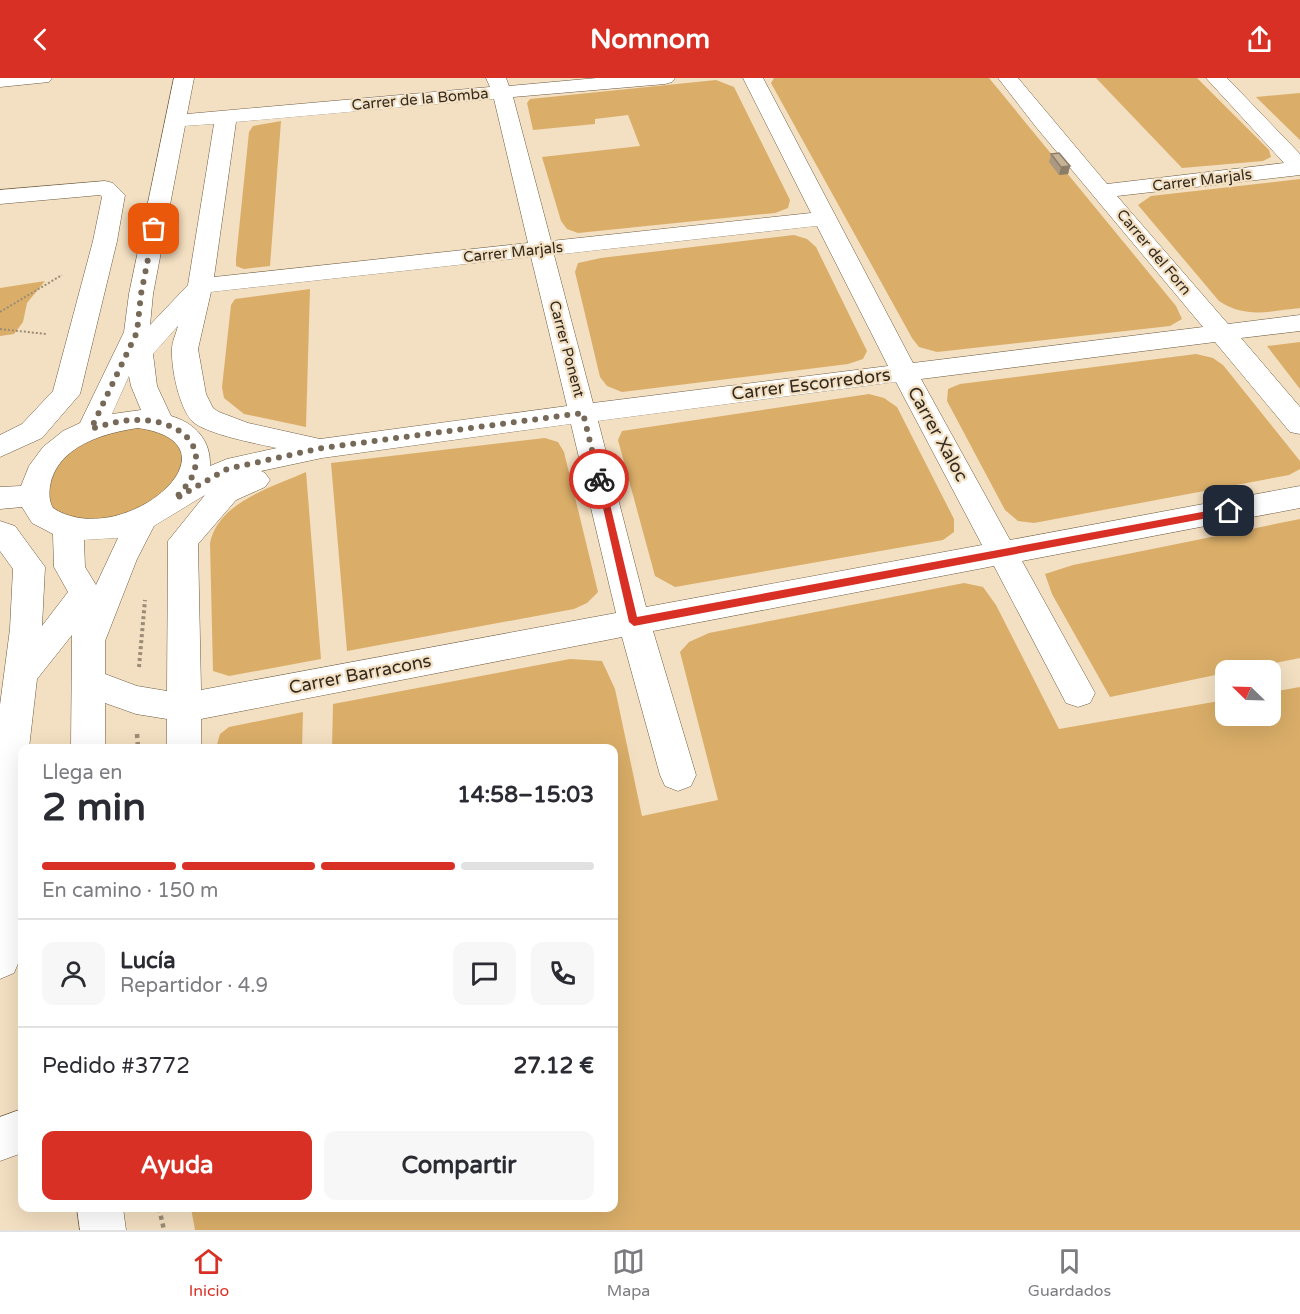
<!DOCTYPE html>
<html lang="es">
<head>
<meta charset="utf-8">
<style>
  body { margin:0; font-family:"Varela Round",sans-serif; background:#f7f7f7; color:#2b2b33; height:100vh; display:flex; flex-direction:column; font-size:22px; white-space:nowrap }
  * { box-sizing:border-box; margin:0 }
  p { font-size:20px; color:#7c7c81 }
  .icon { flex:none; width:33px; height:33px; fill:none; stroke:currentColor; stroke-width:2; stroke-linecap:round; stroke-linejoin:round }
  .map { position:relative; flex:1; overflow:hidden }
  .details { position:absolute; left:18px; top:666px; width:600px; height:468px; display:flex; flex-direction:column; background:#fff; border-radius:12px; box-shadow:0 6px 24px #0002 }
  .details>* { flex:none }
  .needle { width:39px; rotate:293deg }
  .tools { position:absolute; left:1215px; top:582px; display:grid; gap:12px }
  .tools a { display:grid; place-items:center; width:66px; height:66px; border-radius:12px; background:#fff; box-shadow:0 6px 24px #0002; font-size:30px }
  .pin { position:absolute; display:grid; place-items:center; width:51px; height:51px; color:#fff; margin:-26px; border-radius:12px; box-shadow:0 3px 9px #0006 }
  .courier { position:absolute; display:grid; place-items:center; width:60px; height:60px; margin:-30px; border:4px solid #d93025; border-radius:50%; background:#fff; color:#222; box-shadow:0 2px 8px #0007 }
  .headline em { font-style:normal; font-weight:700 }
  .headline div { display:flex; flex-direction:column-reverse }
  .headline { display:flex; align-items:center; justify-content:space-between; height:102px; padding:0 24px }
  h1 { font-size:39px; font-weight:700; line-height:45px }
  .bar { display:grid; grid-template-columns:repeat(4,1fr); gap:9px 6px; align-content:center; height:72px; padding:0 24px }
  .bar i { height:8px; border-radius:4px; background:#e1e1e2 }
  .bar .current { background:#d93025 }
  .bar p { grid-column:span 4 }
  .line { display:flex; align-items:center; gap:15px; padding:0 24px; border-top:2px solid #e1e1e2 }
  .line div { flex:1 }
  .round { display:grid; place-items:center; flex:none; width:63px; height:63px; border-radius:12px; background:#f7f7f7 }
  .primary-button { display:flex; gap:12px; margin-top:auto; padding:12px 24px }
  .primary-button a { flex:1; height:69px; border-radius:12px; background:#d93025; color:#fff; font-size:24px; font-weight:700; line-height:69px; text-align:center }
  .primary-button a+a { background:#f7f7f7; color:#2b2b33 }
  header { display:flex; justify-content:space-between; align-items:center; height:78px; padding:0 24px; background:#d93025; color:#fff; font-size:27px; font-weight:700 }
  .menu { display:flex; justify-content:space-around; align-items:center; height:84px; border-top:2px solid #e1e1e2; background:#fff; font-size:16px; color:#7c7c81 }
  .menu a { display:grid; justify-items:center; gap:3px }
  .menu .current { color:#d93025 }
  .map>svg:first-child { display:block }
  .green { fill:#daae69 }
  .lines { fill:none; stroke-linecap:round; stroke-linejoin:round }
  .minor-casing { stroke:#6d5b41; stroke-width:1 }
  .path-far2 { stroke:#9b8c77; stroke-width:2; stroke-dasharray:2 2; stroke-linecap:butt }
  .path-far1 { stroke:#9b8c77; stroke-width:4; stroke-dasharray:3 3; stroke-linecap:butt }
  .path { stroke:#9b8c77; stroke-width:4.5; stroke-dasharray:4 4; stroke-linecap:butt }
  .minor { fill:#fff; fill-rule:evenodd }
  .wall { fill:#aa9980 }
  .shaded-wall { fill:#8b7d68 }
  .building { fill:#c6b295; stroke:#8b7d68; stroke-width:1.5 }
  .route { fill:#d93025 }
  .done { stroke:#766958; stroke-width:6; stroke-dasharray:0 10.8 }
  .labels { text-anchor:middle; stroke-width:4.5; stroke-linejoin:round; paint-order:stroke }
  .far-street-label { font-size:15px; fill:#322a1f; stroke:#f3dfc1 }
  .street-label { font-size:18px; fill:#322a1f; stroke:#f3dfc1 }
</style>
</head>
<body>
<header><svg class="icon" aria-label="back" viewBox="0 0 24 24"><path d="M15 5l-7 7 7 7"/></svg>Nomnom<svg class="icon" aria-label="share" viewBox="0 0 24 24"><path d="M12 15V3M7 8l5-5 5 5M5 13v7h14v-7"/></svg></header>
<div class="map">
<svg width="1300" height="1152" viewBox="0 0 1300 1152">
  <rect width="100%" height="100%" fill="#f3dfc1"/>
  <path class="green" d="M774,0H989L1176,228L1182,241L1170,248L937,274L919,269L912,260L771,5Z
    M1096,0H1197L1269,72L1271,79L1263,83L1182,90Z
    M716,2L734,9L790,122L788,130L775,135L578,155L567,151L561,143L542,79L640,68L628,37L595,41V46L533,52L527,25L530,21Z
    M1300,15V62L1256,19Z
    M281,43L270,188L244,191L236,188V181L249,54L253,48Z
    M1300,101V230C1269,233 1246,241 1219,223L1138,127L1151,118Z
    M794,157L807,161L816,169L867,273L863,281L848,286L622,314L607,308L600,299L575,194L578,185L601,180Z
    M45,203L27,225L23,244L14,256L0,258V210Z
    M310,211L306,349L244,336L224,320L222,309L231,227L235,221Z
    M1300,264V311L1267,268Z
    M1196,276L1213,280L1223,287L1300,383V391L1289,397L1034,445L1018,443L1005,432L947,323L948,311L960,306Z
    M869,316L884,320L897,329L954,441V454L943,462L675,509L655,498L618,362L622,353Z
    M138,342L196,376L154,436L54,445L35,400L45,383Z
    M545,360L558,364L564,374L598,514L587,525L574,531L347,573L331,385Z
    M306,394L321,581L229,598L213,593L210,465C218,424 273,409 306,394Z
    M1300,441V580L1240,592H1226L1225,595L1110,619L1052,516L1045,496L1073,487Z
    M964,505L983,509L996,527L1059,651L1225,622L1226,638H1270L1271,614L1300,609V1152H195L191,1130H614V670H332L333,626L570,581L602,583L615,611L642,738L718,722L680,574L689,564L709,555Z
    M303,634L302,670H216L220,656L229,649Z"/>
  <g class="lines">
    <g class="minor-casing">
      <path id="minor" d="M0,0H52L49,4L0,9Z
        M174,0H194L187,36L490,9L486,0H506L509,8L597,0H675L672,4L665,6L513,19L551,163L811,135L743,0H763L913,285L1203,249L1036,49L998,0H1018L1107,106L1284,85L1206,0H1227L1300,76V97L1117,118L1228,246L1300,237V253L1241,260L1300,329V356L1290,354L1215,264L921,301L1010,462L1300,408V430L1022,483L1095,615L1090,625L1078,629L1066,625L994,488L653,553L696,697L691,708L678,713L665,708L660,697L622,559L201,641V670H167V641L136,636L105,625V670H71L72,557L37,601L29,670H22V822L20,881L14,895L0,901V627L10,551L13,491L0,473V443L15,448L45,489L42,548L68,514L54,489L53,456L32,445L22,429L0,431V409L21,408L29,388L43,369L63,353L80,345L124,254L129,216ZM494,21L528,165L214,199L236,44ZM214,46L188,207L150,247L153,216L185,48ZM817,148L888,288L593,325L554,177ZM531,179L567,328L320,361L248,345L219,334L213,330L206,316L198,271L211,214ZM178,248C176,256 172,264 172,271C171,290 179,329 192,343C205,356 258,366 277,370L227,381L210,388C211,362 195,345 171,338L157,308L153,276ZM129,298L131,308L141,332L112,336ZM896,304L982,467L646,529L598,343ZM571,346L616,535L201,612L198,466L236,422L265,409L270,402L265,395L261,393L322,380ZM138,350C249,366 123,475 53,430C49,423 49,416 50,408C57,368 104,355 138,350ZM205,417L168,463L167,613L137,608L105,596V563L137,481L154,448ZM118,460L96,507L85,489L84,462Z
        M105,103L113,105L125,117L117,163L80,316L42,360L0,379V357L22,346L53,313L93,163L102,119L100,117L0,126V112Z
        M22,1031V1075L0,1083V1039Z
        M77,1130H123L126,1152H80Z"/>
    </g>
    <path class="path-far2" d="M0,234L62,197
      M0,251L46,256"/>
    <path class="path-far1" d="M139,589L145,522"/>
    <path class="path" d="M137,656L138,670
      M159,1130L164,1152"/>
    <use href="#minor" class="minor"/>
  </g>
  <path class="wall" d="M1051,76L1070,88L1068,96L1059,97L1049,84Z"/>
  <path class="shaded-wall" d="M1070,88L1068,96L1059,97L1061,89Z"/>
  <path class="building" d="M1059,75L1070,88L1061,89L1051,76Z"/>
  <path class="route" d="M596,399L604,401L637,539L1229,429L1233,433L1229,436L634,548L629,544Z"/>
  <g class="lines">
    <path class="done" d="M154,151L141,216L137,254L91,351C106,346 121,342 137,342C164,341 203,356 195,390C193,402 183,411 175,421L227,391L322,370L583,335L599,401"/>
  </g>
  <g class="labels">
    <g class="far-street-label">
      <text transform="translate(420 21) rotate(-5)" y="5">Carrer de la Bomba</text>
      <text transform="translate(1202 102) rotate(-7)" y="5">Carrer Marjals</text>
      <text transform="translate(513 174) rotate(-6)" y="5">Carrer Marjals</text>
      <text transform="translate(1154 174) rotate(50)" y="5">Carrer del Forn</text>
      <text transform="translate(567 271) rotate(75)" y="5">Carrer Ponent</text>
    </g>
    <g class="street-label">
      <text transform="translate(811 306) rotate(-7)" y="6">Carrer Escorredors</text>
      <text transform="translate(938 356) rotate(61)" y="6">Carrer Xaloc</text>
      <text transform="translate(360 596) rotate(-11)" y="6">Carrer Barracons</text>
    </g>
  </g>
</svg>
<div class="tools">
<a><svg class="needle" viewBox="-14 -14 28 28"><path d="M0-13l5 13h-10z" fill="#e53935"/><path d="M0 13l5-13h-10z" fill="#7c7c81"/></svg></a>
</div>
<div class="pin" style="left:154px;top:151px;background:#ea580c"><svg class="icon" aria-label="bag" viewBox="0 0 24 24"><path d="M5 8h14l-1 12H6zM9 8a3 3 0 0 1 6 0"/></svg></div>
<div class="pin" style="left:1229px;top:433px;background:#1f2937"><svg class="icon" aria-label="home" viewBox="0 0 24 24"><path d="M3 11l9-7 9 7M6 9v11h12V9"/></svg></div>
<div class="courier" style="left:599px;top:401px"><svg class="icon" aria-label="bike" viewBox="0 0 24 24"><circle cx="6" cy="16" r="4"/><circle cx="18" cy="16" r="4"/><path d="M6 16l4-8h5l3 8M10 8l3 8H6M13 5h3"/></svg></div>
<section class="details">
<div class="headline"><div><h1>2 min</h1><p>Llega en</p></div><em>14:58–15:03</em></div>
<div class="bar"><i class="current"></i><i class="current"></i><i class="current"></i><i></i><p>En camino · 150 m</p></div>
<div class="line" style="height:108px"><a class="round"><svg class="icon" aria-label="person" viewBox="0 0 24 24"><circle cx="12" cy="8" r="4"/><path d="M4 21q1-7 8-7t8 7"/></svg></a><div><b>Lucía</b><p>Repartidor · 4.9</p></div><a class="round"><svg class="icon" aria-label="chat" viewBox="0 0 24 24"><path d="M4 5h16v11H9l-5 4z"/></svg></a><a class="round"><svg class="icon" aria-label="phone" viewBox="0 0 24 24"><path d="M5 4h4l2 5-3 2q2 4 5 5l2-3 5 2v4C11 20 4 13 5 4z"/></svg></a></div>
<div class="line" style="height:78px"><div>Pedido #3772</div><b>27.12 €</b></div>
<div class="primary-button"><a>Ayuda</a><a>Compartir</a></div>
</section>
</div>
<nav class="menu">
<a class="current"><svg class="icon" aria-label="home" viewBox="0 0 24 24"><path d="M3 11l9-7 9 7M6 9v11h12V9"/></svg>Inicio</a>
<a><svg class="icon" aria-label="map" viewBox="0 0 24 24"><path d="M3 6l6-2 6 2 6-2v14l-6 2-6-2-6 2zM9 4v14M15 6v14"/></svg>Mapa</a>
<a><svg class="icon" aria-label="saved" viewBox="0 0 24 24"><path d="M7 4h10v16l-5-4-5 4z"/></svg>Guardados</a>
</nav>
</body>
</html>
